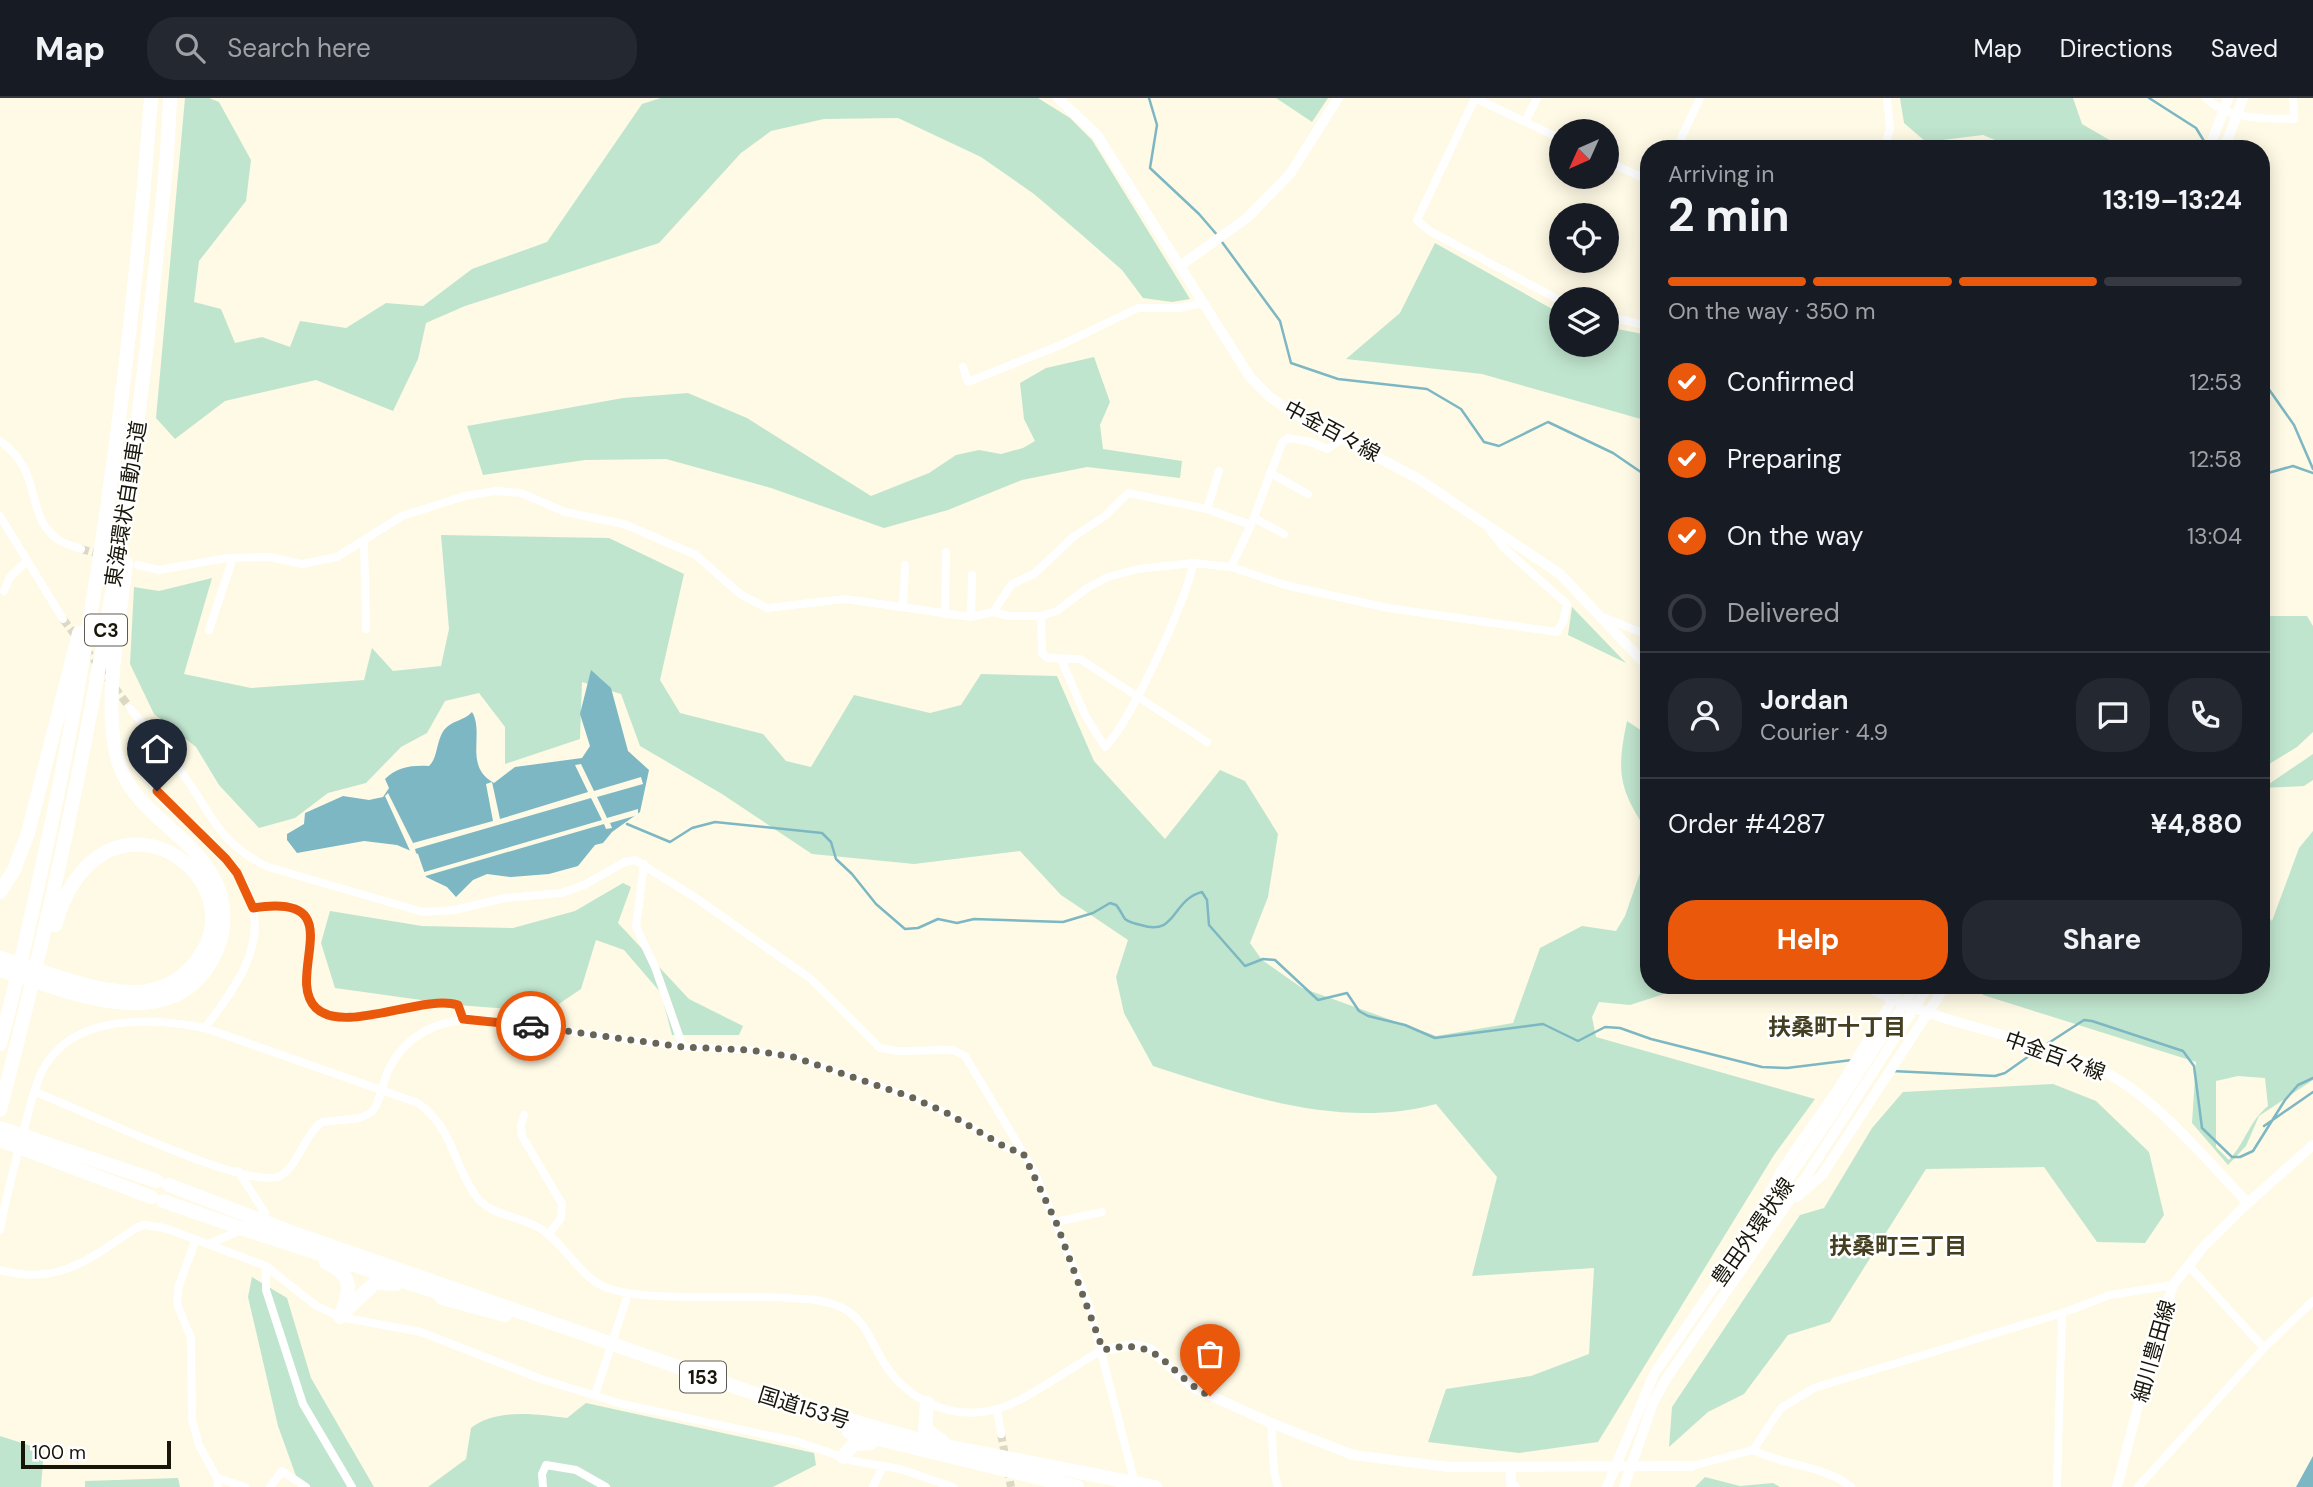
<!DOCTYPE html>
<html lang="en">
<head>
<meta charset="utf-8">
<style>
  body { margin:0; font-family:"DM Sans","Noto Sans JP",sans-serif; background:#242831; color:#f1f3f6; height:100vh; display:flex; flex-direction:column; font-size:26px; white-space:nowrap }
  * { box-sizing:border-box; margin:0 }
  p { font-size:23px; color:#9ea1a6 }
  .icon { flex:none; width:38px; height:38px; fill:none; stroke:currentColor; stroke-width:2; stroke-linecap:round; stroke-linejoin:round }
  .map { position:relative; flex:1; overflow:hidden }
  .panel { position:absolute; left:1640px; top:42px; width:630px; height:854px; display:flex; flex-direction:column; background:#171b24; border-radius:28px; box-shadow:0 4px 18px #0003 }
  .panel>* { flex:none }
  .needle { width:46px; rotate:225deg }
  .fabs { position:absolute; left:1549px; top:21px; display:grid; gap:14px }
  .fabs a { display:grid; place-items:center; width:70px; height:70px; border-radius:50%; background:#171b24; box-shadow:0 4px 18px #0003; font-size:35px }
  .scale { position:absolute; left:21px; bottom:18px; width:150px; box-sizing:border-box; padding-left:7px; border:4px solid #181509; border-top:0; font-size:19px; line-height:24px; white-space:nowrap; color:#181509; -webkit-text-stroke:5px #fff; paint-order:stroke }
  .pin { position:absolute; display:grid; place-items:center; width:60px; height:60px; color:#fff; margin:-72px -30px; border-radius:50% 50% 50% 0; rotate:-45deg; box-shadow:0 0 7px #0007 }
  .pin .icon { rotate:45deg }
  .courier { position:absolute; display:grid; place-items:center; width:70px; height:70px; margin:-35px; border:5px solid #ea580c; border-radius:50%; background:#fff; color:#222; box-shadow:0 2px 9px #0007 }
  .head em { font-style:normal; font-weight:700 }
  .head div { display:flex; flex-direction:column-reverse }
  .head { display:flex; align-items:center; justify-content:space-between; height:119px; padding:0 28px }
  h1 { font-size:46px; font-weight:700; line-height:52px }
  .bar { display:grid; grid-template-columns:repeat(4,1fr); gap:10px 7px; align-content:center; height:84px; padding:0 28px }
  .bar i { height:9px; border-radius:5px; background:#363941 }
  .bar .current { background:#ea580c }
  .bar p { grid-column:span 4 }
  .line { display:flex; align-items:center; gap:18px; padding:0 28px; border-top:2px solid #363941 }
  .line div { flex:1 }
  .round { display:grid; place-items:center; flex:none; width:74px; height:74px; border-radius:28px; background:#242831 }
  ol { padding:0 28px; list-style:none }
  li { display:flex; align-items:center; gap:21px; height:77px }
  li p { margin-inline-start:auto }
  li .icon { padding:7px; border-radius:50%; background:#ea580c; color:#fff; stroke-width:4 }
  li:last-child { color:#9ea1a6 }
  li i { width:38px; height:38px; border:4px solid #363941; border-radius:50% }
  .action { display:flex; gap:14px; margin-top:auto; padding:14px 28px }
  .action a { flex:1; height:80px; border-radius:28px; background:#ea580c; color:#fff; font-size:28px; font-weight:700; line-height:80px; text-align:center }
  .action a+a { background:#242831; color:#f1f3f6 }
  header { display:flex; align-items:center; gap:42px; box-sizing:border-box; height:98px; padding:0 35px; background:#171b24; border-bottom:2px solid #363941 }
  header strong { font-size:33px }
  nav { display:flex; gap:38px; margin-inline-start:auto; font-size:24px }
  .search { width:490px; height:63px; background:#242831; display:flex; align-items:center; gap:18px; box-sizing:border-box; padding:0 24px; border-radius:28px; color:#9ea1a6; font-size:26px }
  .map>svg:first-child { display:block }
  .green { fill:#c0e5ce; fill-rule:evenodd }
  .water { fill:#7cb7c3 }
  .pier { fill:#fefae5; fill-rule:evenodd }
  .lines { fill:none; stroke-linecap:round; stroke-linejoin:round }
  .stream { stroke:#7cb7c3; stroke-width:2.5 }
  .street-tunnel { stroke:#dcd8c4; stroke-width:8; stroke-dasharray:8 4; stroke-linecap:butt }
  .street { stroke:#fff; stroke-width:8 }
  .secondary { stroke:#fff; stroke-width:10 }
  .highway { stroke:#fff; stroke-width:14 }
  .done { stroke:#686556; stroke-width:7; stroke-dasharray:0 12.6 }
  .route { stroke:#ea580c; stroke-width:9 }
  .labels { text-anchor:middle; stroke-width:5; stroke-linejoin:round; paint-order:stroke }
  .shield { fill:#fff; stroke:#5d5b53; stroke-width:2 }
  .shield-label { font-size:19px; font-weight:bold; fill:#181509 }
  .street-label { font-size:21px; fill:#181509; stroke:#fff }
  .neighbourhood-label { font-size:23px; font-weight:bold; fill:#453f21; stroke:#fff }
</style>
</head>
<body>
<header>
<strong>Map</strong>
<div class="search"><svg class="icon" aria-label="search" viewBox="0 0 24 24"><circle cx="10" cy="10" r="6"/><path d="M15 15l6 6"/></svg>Search here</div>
<nav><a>Map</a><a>Directions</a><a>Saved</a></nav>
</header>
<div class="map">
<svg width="2313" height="1389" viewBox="0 0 2313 1389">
  <rect width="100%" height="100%" fill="#fefae5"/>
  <path class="green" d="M185,0H209L219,4L251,62L246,103L199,163L194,204L221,211L235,245L262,239L290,249L300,223L346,230L386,205L423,208L472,171L547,144L642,6L661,0H1038L1070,20L1092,42L1190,201L1172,204L1143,200L1122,172L1082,137L1034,96L981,59L898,20L824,21L771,33L741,55L659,145L465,208L426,225L418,261L393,313L316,282L225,303L175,341L156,320Z
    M1276,0H1328L1312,24Z
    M1900,0H2073L2082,26L2125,51H2017L1983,37L1926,44L1904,25Z
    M1435,145L1561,216V247H1606L1607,229L1648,237V323L1482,276L1346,261L1400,215Z
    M1094,259L1110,304L1100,327L1103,351L1182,363L1180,380L1087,369L1022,382L948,412L884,430L771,390L666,361L585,362L483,377L467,328L623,300L688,295L747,320L871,398L929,375L956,357L979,352L1001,356L1023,350L1035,343L1024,321L1020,285L1046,270Z
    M441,437L609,440L684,476L660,582L680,615L763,636L786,663L811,669L854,597L930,615L961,607L981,576L1057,578L1094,663L1165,741L1220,672L1245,683L1278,736L1268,799L1250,845L1262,862L1302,890L1436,938L1513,925L1540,850L1582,828L1616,833L1625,818L1648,752V887H1692L1630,907L1599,904L1592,919L1596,939L1815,1001L1774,1057L1598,1344L1519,1355L1428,1344L1446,1291L1531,1278L1589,1256L1594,1170L1472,1178L1497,1079L1436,1006C1341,1032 1243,997 1153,968L1124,915L1116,879L1128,842L1061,797L1020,753L914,766L812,756L722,696L640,648L621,596L582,584L580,641L505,666V629L479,595L445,603L427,635L401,649L366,685L328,695L295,720L259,730L219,687L196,649L154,616L130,566L134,489L159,493L212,480L184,576L251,590L364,582L372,550L393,573L441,568L449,531Z
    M1572,509L1626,565L1568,537Z
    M2261,518H2307L2313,528V634L2297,649L2261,671Z
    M1627,623L1648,637V735C1619,690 1616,676 1627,623Z
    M2313,656V682L2304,688L2263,690Z
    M2313,733V982L2259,1018L2246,1048L2228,1067L2192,1025L2196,964L1983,897L1978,887H2261V811L2272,823L2299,750ZM2238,978L2265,980L2268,1008C2250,1022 2245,1045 2229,1062L2216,1049V983Z
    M623,785L631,789L618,825L689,901L743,928L739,937H672L661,895L624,852L596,842L581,891L547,914L457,907L335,890L321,845L330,813L422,828L513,830L575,813Z
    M2053,986L2096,1003L2149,1054L2164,1117L2145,1145L2097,1144L2044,1069L1926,1071L1830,1224L1788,1237L1744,1296L1708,1314L1669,1349L1672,1309L1800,1117L1824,1110L1872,1030L1903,994Z
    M252,1179L287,1200L311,1280L374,1389H300L278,1328L248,1199Z
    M586,1305L814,1355L816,1367L773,1389H428L466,1361L471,1330C496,1310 537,1316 567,1320Z
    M0,1338L44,1352L41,1389H0Z
    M1705,1379L1740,1388L1773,1385L1780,1389H1695Z
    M178,1380L180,1389H85V1383Z"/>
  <path class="water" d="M591,572L611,590L628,653L649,672L640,714L612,734L603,745L595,747L578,768L549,776L511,779L487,776L473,782L456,799L447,789L426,779L418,756L397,747L364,743L297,755L287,742V736L304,726L305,715L343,698L369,702L383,699L389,690L385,681C397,669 412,667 429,668C438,660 436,643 444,632C452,622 464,623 472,614C485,635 463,668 494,685L515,669L582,660L590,648L580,616Z
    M2313,1358V1389H2296Z"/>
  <path class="pier" d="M581,666L594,693L641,679L643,686L597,699L607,720L638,711V717L610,725L612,730L606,731L604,726L422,779L385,698L388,695L413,745L493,723L486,686L492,684L500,721L588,694L575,667ZM591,700L602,722L421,775L415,751Z"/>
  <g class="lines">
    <path class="stream" d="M1149,0L1157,27L1150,70L1199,116L1218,138
      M2149,0L2196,30L2207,48
      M1222,144L1280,223L1291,265L1338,281L1427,291L1461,311L1484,344L1499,348L1548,324L1613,355L1648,379
      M2261,280L2294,327L2313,371
      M2261,377L2293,368L2313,375
      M627,726L670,744L692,730L715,724L822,735L831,744L836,761L852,776L876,806L905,831L918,830L938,821L957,825L974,821L1063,824L1093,815L1110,805L1116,807C1120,811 1122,817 1125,821C1129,824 1136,826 1141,827C1177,839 1171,802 1202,794L1207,802L1209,827L1245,868L1263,861L1275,862L1318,902L1347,895L1359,913L1368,918L1405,927L1435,940L1543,926L1578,943L1605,929L1620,930L1651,941L1762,969L1787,970L1852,962
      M2047,946L2084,922L2092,923L2183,953L2194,968L2202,1030L2232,1059H2240L2253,1053L2285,1002L2298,987L2313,980
      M1892,973L1995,978L2005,975L2039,951
      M2264,1028L2313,994"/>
    <path class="street-tunnel" d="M81,451L118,461
      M63,521L78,541
      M86,551L130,610
      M1001,1336L1011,1389"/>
    <path class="street" d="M2206,0C2230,23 2263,20 2294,21L2293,0
      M1525,24L1537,0
      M1561,41L1475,0L1417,122L1428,132L1561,203
      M1676,51L1700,0
      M1884,51L1890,31L1887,0
      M1606,63L1648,82
      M1606,218L1648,228
      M963,269L968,284L1063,246L1138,210H1179L1203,205
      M0,343C44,374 24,415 56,440C62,446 73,448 81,451
      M1270,375L1308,396
      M1207,411L1219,373
      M0,418L63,521
      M1254,420L1284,436
      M364,442L366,531
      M138,467L159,472L227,460L270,459L302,466L337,459L402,418L465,398L496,393L521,395L565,414L624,426L696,457L740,496L767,510L845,501L971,519L993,514L1009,518H1041L1057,513L1087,490L1108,479L1138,471L1193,465L1231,469L1285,487L1388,510L1557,534L1563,524L1567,506L1504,450L1489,431
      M1231,469L1251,427L1282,345L1288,340L1311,344L1327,351L1344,340
      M4,493L10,479L27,463
      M903,509L905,467
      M993,514L1012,486L1034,476L1073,439L1105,418L1128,395L1207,411L1251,427
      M945,516L946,454
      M1041,518L1042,555L1047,560L1080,561L1207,644
      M971,519L972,477
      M1605,520L1648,537
      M209,532L233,460
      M1061,561L1085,617L1105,649C1130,625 1188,500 1193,465
      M130,610C148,633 168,655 185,679C214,720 219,745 268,769L423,814L454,812L505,800L562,795L584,787L625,764L635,762L696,800L811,881L880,950L898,953L953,952L965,958L1034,1073L1089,1207L1135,1386
      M165,654C156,663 148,673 153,687C158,700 171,709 181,719C209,744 244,771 253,810C263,856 230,896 205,930
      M644,766L636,829L655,869L683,949
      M253,810C355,794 283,878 316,910C344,937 422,896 458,907L463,921
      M35,994C75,1008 248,1094 280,1078C299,1067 304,1037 322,1024L360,1020L372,1014C381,1003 382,986 388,973C405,937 439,921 477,921L683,949L749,952L795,959L911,999L949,1016L1007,1050L1023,1055
      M524,1017L521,1028L522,1038L562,1106L561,1120L549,1136
      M238,1073L265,1115L264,1124
      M1056,1124L1102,1114
      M0,1132C6,1098 15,1065 24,1032C29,1013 33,993 41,975C70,915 151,919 205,930L418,1005C454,1031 452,1065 476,1098C491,1119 520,1117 541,1131C565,1146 580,1180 607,1190C653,1205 735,1196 786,1200C803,1201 823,1201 838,1208C866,1219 871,1246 886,1268C910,1304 955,1323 997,1311C1027,1303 1072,1268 1103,1252
      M196,1141L178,1190L177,1206L191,1240L192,1322L199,1347L217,1380L218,1389
      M209,1146L241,1132
      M266,1168V1192L303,1306L352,1389
      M0,1172C59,1188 89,1161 136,1130L144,1127L165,1130L266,1168L315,1207L340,1219L421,1234L541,1281L622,1306L799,1344L853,1363L900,1371L953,1389
      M2264,1250L2313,1203
      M595,1297L628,1196
      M997,1311L1001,1336
      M1271,1325L1274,1373L1278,1389
      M1753,1352C1784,1368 1824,1367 1851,1389
      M1692,1368L1753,1352L1781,1310L1814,1290L2062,1215L2110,1197L2173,1187
      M217,1380L245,1389
      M270,1389L282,1373L306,1389
      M543,1389L542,1376L546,1367L576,1372L606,1389
      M873,1389L883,1368
      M2057,1389L2062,1215
      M2138,1389L2264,1250L2189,1168"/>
    <path class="secondary" d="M1058,0L1097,37L1250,279L1270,299L1293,315L1417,380L1560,476L1648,569
      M2209,51L2228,0
      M2224,51L2243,0
      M1180,168L1247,120L1290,76L1338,0
      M1864,887C1938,928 2025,935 2101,972C2156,999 2205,1061 2248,1105
      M1797,1099L1822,1077L1946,887
      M1757,1119L1781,1073L1838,991L1902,887
      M1103,1252L1134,1247L1150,1251L1194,1290L1271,1325L1353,1357L1448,1369L1692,1368
      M1511,1371V1386L1515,1389
      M1607,1389L1654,1276L1829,1022L1916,887
      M1624,1389L1653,1305L1666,1281L1807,1077L1929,887
      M2117,1389L2154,1247L2173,1187L2204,1148L2248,1105L2313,1047"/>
    <path class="highway" d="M0,794L14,772L28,735L79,535
      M0,860C43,873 89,893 133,894C157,894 179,884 194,866C266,779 102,668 55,827
      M0,872C66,892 174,943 215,856C227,832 226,803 213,779C189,734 136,716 119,666C101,612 120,523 126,465
      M0,946C17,885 30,822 44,760C99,510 132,256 151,0
      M0,1012C71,742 125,468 153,190C160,127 168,64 170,0
      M0,1030L157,1083
      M0,1042L151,1099
      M169,1087L294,1135L753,1295L931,1345L1155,1389
      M163,1103L252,1134
      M244,1131L452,1199
      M326,1165C355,1176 350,1194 340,1219
      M442,1200L505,1217
      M347,1211L375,1185L396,1186
      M927,1305L925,1331L942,1343
      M849,1334L1077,1389
      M843,1359L854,1346L871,1345"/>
  </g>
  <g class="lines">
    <path class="done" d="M531,928L682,949L749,952L794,959L911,999L949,1016L1007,1050L1023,1055L1056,1124L1103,1252C1163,1237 1164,1275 1210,1298"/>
    <path class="route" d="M157,693L226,761L237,775L253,810C355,794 283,878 316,910C344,937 422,896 458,907L463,921L531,928"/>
  </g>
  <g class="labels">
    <g class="shield">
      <rect x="85" y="516.5" width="42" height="31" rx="5"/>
      <rect x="680" y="1263.5" width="46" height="31" rx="5"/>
    </g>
    <g class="shield-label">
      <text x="106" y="539">C3</text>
      <text x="703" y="1286">153</text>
    </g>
    <g class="street-label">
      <text transform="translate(1332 333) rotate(28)" y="7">中金百々線</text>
      <text transform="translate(126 406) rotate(-81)" y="7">東海環状自動車道</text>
      <text transform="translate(2055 958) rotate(20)" y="7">中金百々線</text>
      <text transform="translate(1753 1134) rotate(-55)" y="7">豊田外環状線</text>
      <text transform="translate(2154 1253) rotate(-74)" y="7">細川豊田線</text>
      <text transform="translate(804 1310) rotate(17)" y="7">国道153号</text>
    </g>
    <g class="neighbourhood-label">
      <text x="1837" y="937">扶桑町十丁目</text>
      <text x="1898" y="1156">扶桑町三丁目</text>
    </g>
  </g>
</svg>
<div class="fabs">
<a><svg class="needle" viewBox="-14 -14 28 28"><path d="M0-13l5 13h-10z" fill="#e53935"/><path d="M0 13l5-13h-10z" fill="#9ea1a6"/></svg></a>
<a><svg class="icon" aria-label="locate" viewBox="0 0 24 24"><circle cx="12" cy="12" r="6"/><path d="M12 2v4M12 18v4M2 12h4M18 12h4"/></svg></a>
<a><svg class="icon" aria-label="layers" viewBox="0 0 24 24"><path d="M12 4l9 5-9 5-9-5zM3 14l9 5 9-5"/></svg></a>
</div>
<div class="scale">100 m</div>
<div class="pin" style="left:1210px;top:1298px;background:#ea580c"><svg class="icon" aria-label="bag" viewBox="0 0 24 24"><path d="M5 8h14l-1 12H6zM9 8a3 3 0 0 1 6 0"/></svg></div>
<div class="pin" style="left:157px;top:693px;background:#1f2937"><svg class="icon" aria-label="home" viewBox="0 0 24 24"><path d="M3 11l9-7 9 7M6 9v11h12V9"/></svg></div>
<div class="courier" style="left:531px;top:928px"><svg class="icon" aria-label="car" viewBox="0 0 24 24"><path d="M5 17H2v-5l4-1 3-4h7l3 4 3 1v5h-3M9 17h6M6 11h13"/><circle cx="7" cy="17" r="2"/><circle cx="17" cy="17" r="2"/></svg></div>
<section class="panel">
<div class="head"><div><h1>2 min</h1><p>Arriving in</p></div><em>13:19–13:24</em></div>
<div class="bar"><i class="current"></i><i class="current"></i><i class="current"></i><i></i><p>On the way · 350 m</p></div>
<ol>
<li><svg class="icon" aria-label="check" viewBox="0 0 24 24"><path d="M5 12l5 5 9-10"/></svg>Confirmed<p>12:53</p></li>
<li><svg class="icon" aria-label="check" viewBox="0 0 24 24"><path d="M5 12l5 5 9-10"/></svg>Preparing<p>12:58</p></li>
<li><svg class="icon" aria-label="check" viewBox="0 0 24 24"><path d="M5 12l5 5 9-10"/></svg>On the way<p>13:04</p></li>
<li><i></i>Delivered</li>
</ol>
<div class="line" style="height:126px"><a class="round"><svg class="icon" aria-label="person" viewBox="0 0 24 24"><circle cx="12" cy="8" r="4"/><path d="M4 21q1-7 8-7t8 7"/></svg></a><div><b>Jordan</b><p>Courier · 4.9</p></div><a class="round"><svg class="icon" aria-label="chat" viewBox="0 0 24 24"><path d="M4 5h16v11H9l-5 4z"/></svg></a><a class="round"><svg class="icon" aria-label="phone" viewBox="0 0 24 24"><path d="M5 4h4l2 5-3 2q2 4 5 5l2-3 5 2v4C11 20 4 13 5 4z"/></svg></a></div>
<div class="line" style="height:91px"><div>Order #4287</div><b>¥4,880</b></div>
<div class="action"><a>Help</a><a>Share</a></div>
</section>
</div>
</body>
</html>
